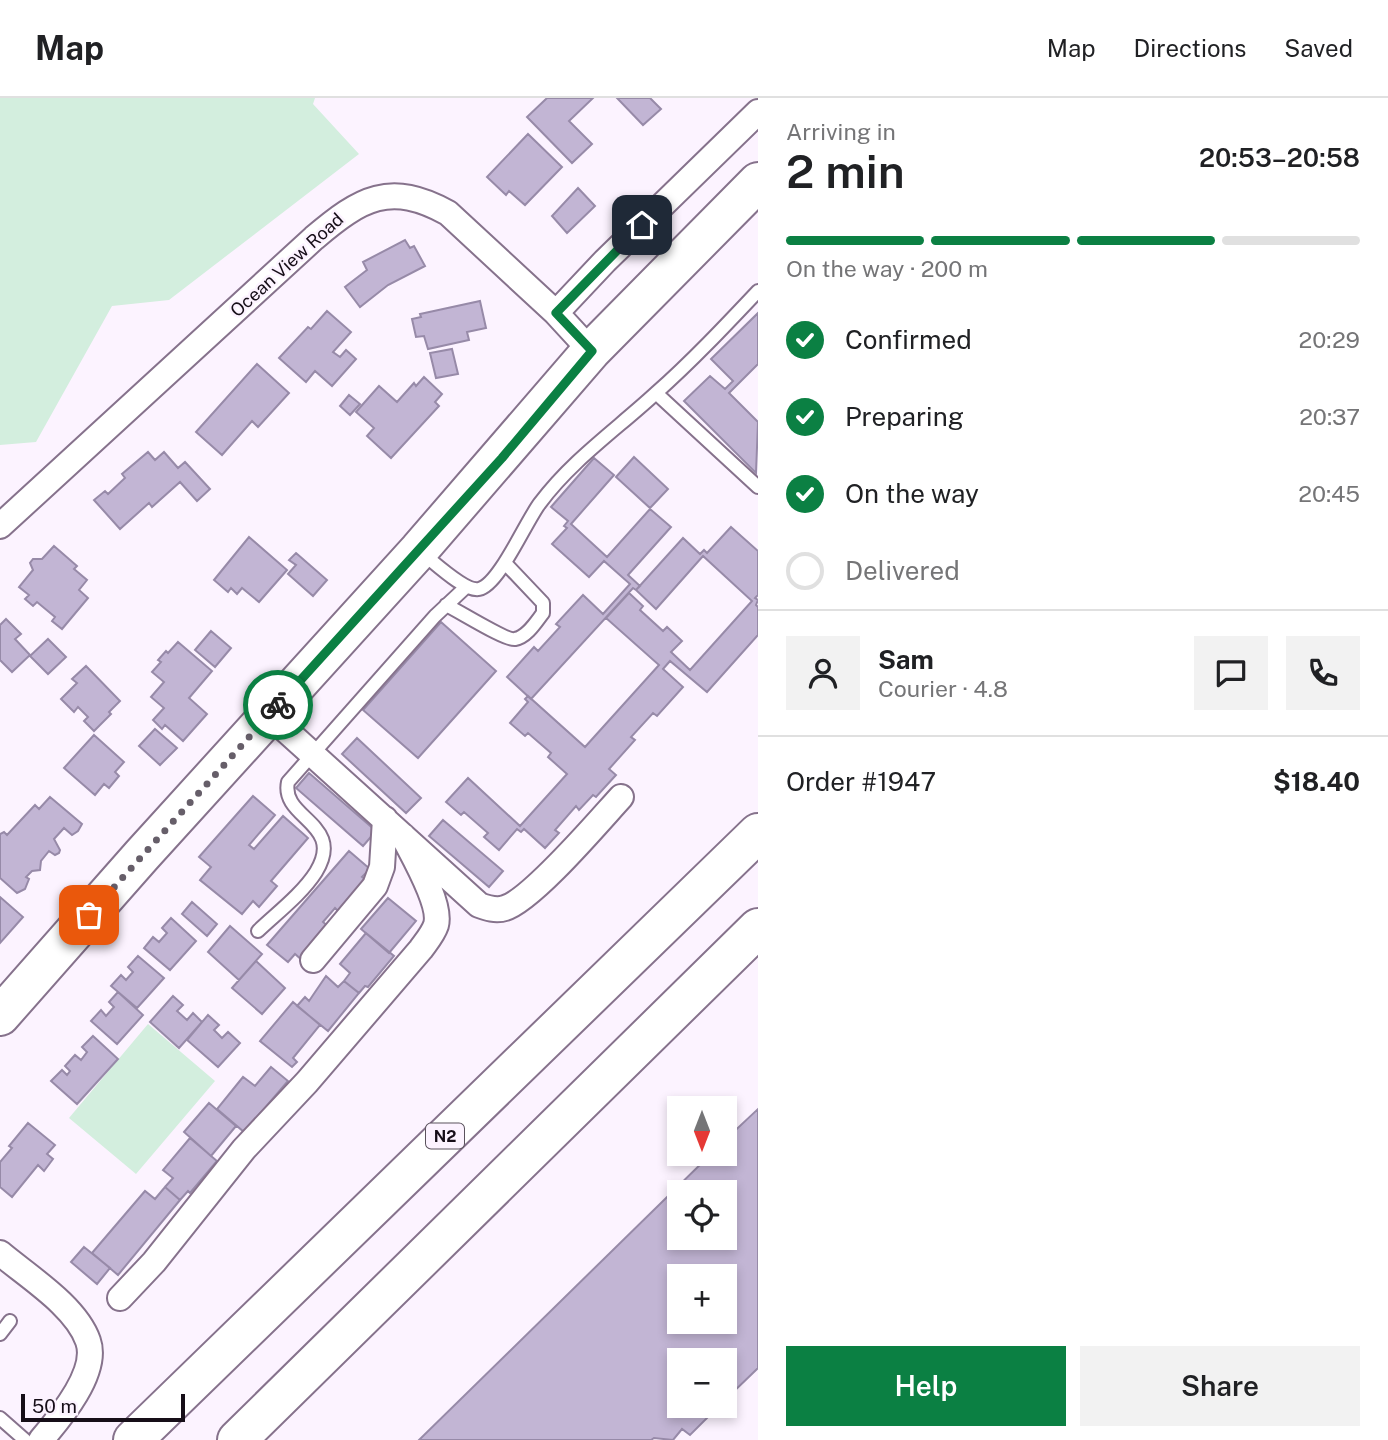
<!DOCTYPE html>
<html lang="en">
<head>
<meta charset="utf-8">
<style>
  body { margin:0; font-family:"Public Sans",sans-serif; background:#f2f2f2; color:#202124; height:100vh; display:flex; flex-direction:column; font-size:26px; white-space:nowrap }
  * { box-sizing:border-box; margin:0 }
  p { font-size:23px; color:#757577 }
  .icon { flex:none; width:38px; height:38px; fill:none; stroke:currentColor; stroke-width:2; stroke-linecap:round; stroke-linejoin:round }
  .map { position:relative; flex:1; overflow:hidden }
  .sheet { display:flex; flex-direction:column; background:#fff; width:630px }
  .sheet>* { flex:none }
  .needle { width:46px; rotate:180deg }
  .tools { position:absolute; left:667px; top:998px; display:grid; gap:14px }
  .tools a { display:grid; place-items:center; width:70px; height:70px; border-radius:0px; background:#fff; box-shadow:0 4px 10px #0003; font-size:35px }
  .scale { position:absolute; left:21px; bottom:18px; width:164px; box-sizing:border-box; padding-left:7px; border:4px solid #160e18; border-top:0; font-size:19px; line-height:24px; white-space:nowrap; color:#160e18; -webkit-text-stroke:5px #fcf3ff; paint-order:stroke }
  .pin { position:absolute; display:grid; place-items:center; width:60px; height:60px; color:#fff; margin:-30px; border-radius:14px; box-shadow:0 4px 10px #0006 }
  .courier { position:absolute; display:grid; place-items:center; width:70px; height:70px; margin:-35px; border:5px solid #0b8043; border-radius:50%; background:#fff; color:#222; box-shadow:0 2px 9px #0007 }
  .head em { font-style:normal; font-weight:600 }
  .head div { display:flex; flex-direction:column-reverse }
  .head { display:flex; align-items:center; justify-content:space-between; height:119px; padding:0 28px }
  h1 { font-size:46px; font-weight:600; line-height:52px }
  .bar { display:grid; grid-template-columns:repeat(4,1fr); gap:10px 7px; align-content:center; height:84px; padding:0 28px }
  .bar i { height:9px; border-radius:5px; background:#e0e0e0 }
  .bar .current { background:#0b8043 }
  .bar p { grid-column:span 4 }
  .line { display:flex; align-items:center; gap:18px; padding:0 28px; border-top:2px solid #e0e0e0 }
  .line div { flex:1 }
  .round { display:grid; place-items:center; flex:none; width:74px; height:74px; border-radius:0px; background:#f2f2f2 }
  ol { padding:0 28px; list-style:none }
  li { display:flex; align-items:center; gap:21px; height:77px }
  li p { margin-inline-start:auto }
  li .icon { padding:7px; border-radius:50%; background:#0b8043; color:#fff; stroke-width:4 }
  li:last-child { color:#757577 }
  li i { width:38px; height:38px; border:4px solid #e0e0e0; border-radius:50% }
  .button { display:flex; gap:14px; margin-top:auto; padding:14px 28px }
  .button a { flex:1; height:80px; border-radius:0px; background:#0b8043; color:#fff; font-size:28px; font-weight:600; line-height:80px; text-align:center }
  .button a+a { background:#f2f2f2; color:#202124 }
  header { display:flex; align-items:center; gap:42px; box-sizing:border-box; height:98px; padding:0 35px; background:#fff; border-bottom:2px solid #e0e0e0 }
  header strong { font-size:33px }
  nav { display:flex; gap:38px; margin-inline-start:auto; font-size:24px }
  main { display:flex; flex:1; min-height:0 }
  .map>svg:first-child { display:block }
  .green { fill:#d3eede }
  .building { fill:#c2b5d4; stroke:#978aa8; stroke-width:2; fill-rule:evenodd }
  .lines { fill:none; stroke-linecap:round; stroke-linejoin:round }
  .service-casing { stroke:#86728c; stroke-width:16 }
  .minor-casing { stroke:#86728c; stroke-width:28 }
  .primary-casing { stroke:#86728c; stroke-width:42 }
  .motorway-casing { stroke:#86728c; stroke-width:42 }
  .service { stroke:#fff; stroke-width:12 }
  .minor { stroke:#fff; stroke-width:24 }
  .primary { stroke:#fff; stroke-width:38 }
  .motorway { stroke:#fff; stroke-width:38 }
  .done { stroke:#665e69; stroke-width:7; stroke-dasharray:0 12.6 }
  .route { stroke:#0b8043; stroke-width:9 }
  .labels { text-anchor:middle; stroke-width:5; stroke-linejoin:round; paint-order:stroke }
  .shield { fill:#fcf3ff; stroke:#5b535d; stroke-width:2 }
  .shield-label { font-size:16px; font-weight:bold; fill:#160e18 }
  .street-label { font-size:18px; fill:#160e18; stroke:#fcf3ff }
</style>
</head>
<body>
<header>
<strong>Map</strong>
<nav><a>Map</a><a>Directions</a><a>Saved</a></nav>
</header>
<main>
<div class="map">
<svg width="758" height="1342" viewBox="0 0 758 1342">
  <rect width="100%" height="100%" fill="#fcf3ff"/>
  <path class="green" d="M0,0H315L313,6L359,56L169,202L112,208L36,344L0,347Z
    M148,926L215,983L136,1076L69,1020Z"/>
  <path class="building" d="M547,0H593L569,23L592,46L572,65L527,19Z
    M617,0H650L661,11L643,27Z
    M528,36L562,69L525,107L509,93L506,97L487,79Z
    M578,90L595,108L567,135L552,118Z
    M405,142L410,150L414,148L425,168L388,187L360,209L345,189L367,172L363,164Z
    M480,203L486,230L467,234L469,242L428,251L424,238L416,239L412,221L421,219L420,216Z
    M327,213L351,234L333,254L340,259L346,252L356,261L332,288L315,273L306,284L279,260L308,229L311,231Z
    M758,215V266L729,295L758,324L756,375L684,303L710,278L725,291L733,283L711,261Z
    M452,251L458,276L436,280L430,255Z
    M257,266L289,295L258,329L252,323L222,357L196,334Z
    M424,279L442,296L435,304L439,308L391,360L367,338L374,330L356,314L379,288L397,304L414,285L416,288Z
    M349,297L360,306L350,317L340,308Z
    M148,354L155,362L164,354L178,370L185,364L210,391L197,403L180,384L152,409L149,405L120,431L94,402L105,393L108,396L125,380L122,376Z
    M634,359L668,391L650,410L616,379Z
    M594,360L614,377L571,426L607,459L650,411L671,429L628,477L640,488L636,492L633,490L531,601L507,579L534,549L538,553L560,529L556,526L583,497L603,516L630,486L604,463L589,479L552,446L567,430L564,428L568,423L551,409Z
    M731,429L758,453V497L755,500L758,502L756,507L758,509V537L707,594L670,563L663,571L683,589L657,618L653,615L631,639L635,642L609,671L616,677L596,699L593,697L579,712L576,708L555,732L559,735L545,750L524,731L521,734L517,731L499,752L484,739L488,735L464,714L461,717L446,704L468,680L520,728L567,676L548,659L551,655L528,635L525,638L510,625L528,604L525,601L528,598L585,649L659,567L606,520L629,495L643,508L640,512L663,533L667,529L682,543L671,554L690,572L752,503L703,458L656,511L636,492L683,440L700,456L704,452L707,455Z
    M249,439L287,472L259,504L242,490L237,496L231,490L228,494L214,482Z
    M54,448L77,468L74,471L87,482L79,492L88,500L62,531L52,523L55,519L37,504L33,508L25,501L29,497L19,489L33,472L30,465L33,461H42Z
    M296,455L327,482L313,498L288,476L296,467L289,462Z
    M6,521L21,536L15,541L30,557L12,574L0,562V527Z
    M441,524L496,573L418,660L363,612Z
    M211,533L231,550L215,569L195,552Z
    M48,541L66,559L48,576L30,558Z
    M178,544L212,573L189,600L207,616L183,643L165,627L162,631L153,622L164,610L151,599L164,584L152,574L161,564L158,562L166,553L168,555Z
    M86,568L120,603L109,614L111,616L94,633L84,623L88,619L78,609L74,614L61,601L77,585L72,581Z
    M155,631L177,650L160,667L139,648Z
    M94,637L124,664L115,674L119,678L109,690L104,686L95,697L64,670Z
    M357,640L421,700L406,715L342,656Z
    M309,675L376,733L363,748L296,690Z
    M253,698L275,717L249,747L254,751L283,718L308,740L271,783L277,788L259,809L253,803L242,816L200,782L211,769L199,759Z
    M50,699L82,726L78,733L72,737L64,730L54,741L60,752L59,755L55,757L49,753L41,763L40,772L32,773L26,779L29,781L25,791L17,795L0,780V736L4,734L7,737L35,707L39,711Z
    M443,722L503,773L489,789L429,738Z
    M349,753L370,771L362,779L371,786L343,818L335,810L323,824L331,831L303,863L295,856L288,864L267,847Z
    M0,799L23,819L0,845Z
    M388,800L416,823L389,855L361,831Z
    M192,804L217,826L207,838L182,816Z
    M171,820L196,843L170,872L144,850L153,839L159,844L167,835L162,830Z
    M230,828L262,856L239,882L208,854Z
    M366,835L394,858L368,889L365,888L359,895L344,883L350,875L340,866Z
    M138,858L164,880L137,910L111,888L121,877L126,882L133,874L128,869Z
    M256,863L285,890L262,916L232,890Z
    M326,878L338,889L344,883L359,895L328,933L297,908L305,899L309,903Z
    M118,894L143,917L117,946L91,923L101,912L106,918L114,909L109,904Z
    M173,898L183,907L177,913L187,922L193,915L202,924L179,950L150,924Z
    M293,904L320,927L293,960L297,964L292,969L260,943Z
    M208,917L219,927L214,932L222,940L228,934L240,945L218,969L187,942Z
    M93,938L118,961L77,1006L51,983L62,972L67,977L70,973L65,968L75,957L81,962L87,954L82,949Z
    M271,969L288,983L244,1034L217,1011L243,979L255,988Z
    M209,1005L236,1028L211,1058L184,1034Z
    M758,1011V1270L724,1303V1262H679V1307H720L690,1337L682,1331L673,1342L654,1340L651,1342H419L712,1055H724V1043ZM679,1094H724V1139H679ZM679,1178H724V1223H679Z
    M28,1025L55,1047L47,1056L53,1061L44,1073L38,1067L12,1099L0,1089V1064L12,1050L9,1048Z
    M190,1040L217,1063L190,1095L188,1093L180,1102L165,1089L173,1080L163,1072Z
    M165,1089L180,1102L118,1177L92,1155L145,1093L155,1101Z
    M84,1149L110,1170L97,1186L71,1164Z"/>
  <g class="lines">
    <g class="service-casing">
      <path id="service" d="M656,295L758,389
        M422,455C434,464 465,494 479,491C499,487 526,423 540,405C572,362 617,331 656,295C692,263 725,228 758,193
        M446,507C459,513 506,543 515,541C527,539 536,524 543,515V505L505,465
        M258,833C277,815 302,796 316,774C346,725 280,721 288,684L435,518L466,489
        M0,1236L10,1223
        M0,1320L25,1342"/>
    </g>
    <g class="minor-casing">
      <path id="minor" d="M556,215L605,163L758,14
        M0,428L314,140C361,100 390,83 448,115L556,215L591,253
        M269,617L479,807C487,810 496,813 505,810C532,802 599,723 621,699
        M313,862L375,788L382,769L385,721
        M0,1155C27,1178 76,1208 88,1243C99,1274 60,1320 41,1342
        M120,1200L154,1164L244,1051L307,984L421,851C426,844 433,836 436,827C442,806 413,758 403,738"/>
    </g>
    <g class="primary-casing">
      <path id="primary" d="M0,918L142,757L419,452L591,253L758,84"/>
    </g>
    <g class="motorway-casing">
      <path id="motorway" d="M133,1342L758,735
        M237,1342L758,830"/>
    </g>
    <use href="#service" class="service"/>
    <use href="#minor" class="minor"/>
    <use href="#primary" class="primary"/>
    <use href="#motorway" class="motorway"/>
  </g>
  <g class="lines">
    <path class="done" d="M89,817L278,607"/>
    <path class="route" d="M278,607L502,360L592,253L556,215L642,127"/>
  </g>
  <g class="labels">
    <rect class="shield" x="426" y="1025.5" width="38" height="25" rx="5"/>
    <g class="shield-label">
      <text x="445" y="1044">N2</text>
    </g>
    <g class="street-label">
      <text transform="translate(287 167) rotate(-42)" y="6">Ocean View Road</text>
    </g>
  </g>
</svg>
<div class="tools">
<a><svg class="needle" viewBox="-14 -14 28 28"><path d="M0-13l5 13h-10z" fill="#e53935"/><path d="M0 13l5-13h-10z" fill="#757577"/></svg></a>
<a><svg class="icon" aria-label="locate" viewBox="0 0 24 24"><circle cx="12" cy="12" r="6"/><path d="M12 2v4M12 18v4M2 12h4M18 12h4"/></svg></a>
<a>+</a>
<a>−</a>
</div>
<div class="scale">50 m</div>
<div class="pin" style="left:89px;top:817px;background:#ea580c"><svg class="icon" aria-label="bag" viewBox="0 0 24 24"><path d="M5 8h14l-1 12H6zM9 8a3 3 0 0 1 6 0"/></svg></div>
<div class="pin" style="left:642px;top:127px;background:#1f2937"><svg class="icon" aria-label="home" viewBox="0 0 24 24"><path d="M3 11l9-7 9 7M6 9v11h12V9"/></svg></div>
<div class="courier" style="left:278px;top:607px"><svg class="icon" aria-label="bike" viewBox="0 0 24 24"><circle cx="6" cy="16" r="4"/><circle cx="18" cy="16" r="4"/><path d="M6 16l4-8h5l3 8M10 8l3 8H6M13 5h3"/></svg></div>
</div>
<section class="sheet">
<div class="head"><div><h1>2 min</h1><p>Arriving in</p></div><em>20:53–20:58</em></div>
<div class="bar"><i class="current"></i><i class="current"></i><i class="current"></i><i></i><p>On the way · 200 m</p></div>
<ol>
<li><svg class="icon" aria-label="check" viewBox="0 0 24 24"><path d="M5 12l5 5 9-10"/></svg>Confirmed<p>20:29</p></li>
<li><svg class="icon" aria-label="check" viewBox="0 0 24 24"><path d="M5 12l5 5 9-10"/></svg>Preparing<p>20:37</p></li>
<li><svg class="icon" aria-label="check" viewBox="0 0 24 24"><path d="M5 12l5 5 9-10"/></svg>On the way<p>20:45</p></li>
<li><i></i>Delivered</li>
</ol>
<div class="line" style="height:126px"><a class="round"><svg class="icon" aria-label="person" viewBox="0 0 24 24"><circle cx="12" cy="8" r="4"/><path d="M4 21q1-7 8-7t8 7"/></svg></a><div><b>Sam</b><p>Courier · 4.8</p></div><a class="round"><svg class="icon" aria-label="chat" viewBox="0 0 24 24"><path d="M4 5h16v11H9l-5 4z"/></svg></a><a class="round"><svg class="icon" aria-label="phone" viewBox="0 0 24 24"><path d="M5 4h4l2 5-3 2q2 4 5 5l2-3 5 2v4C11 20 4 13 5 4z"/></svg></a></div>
<div class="line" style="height:91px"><div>Order #1947</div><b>$18.40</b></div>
<div class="button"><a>Help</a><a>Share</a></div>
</section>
</main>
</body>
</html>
